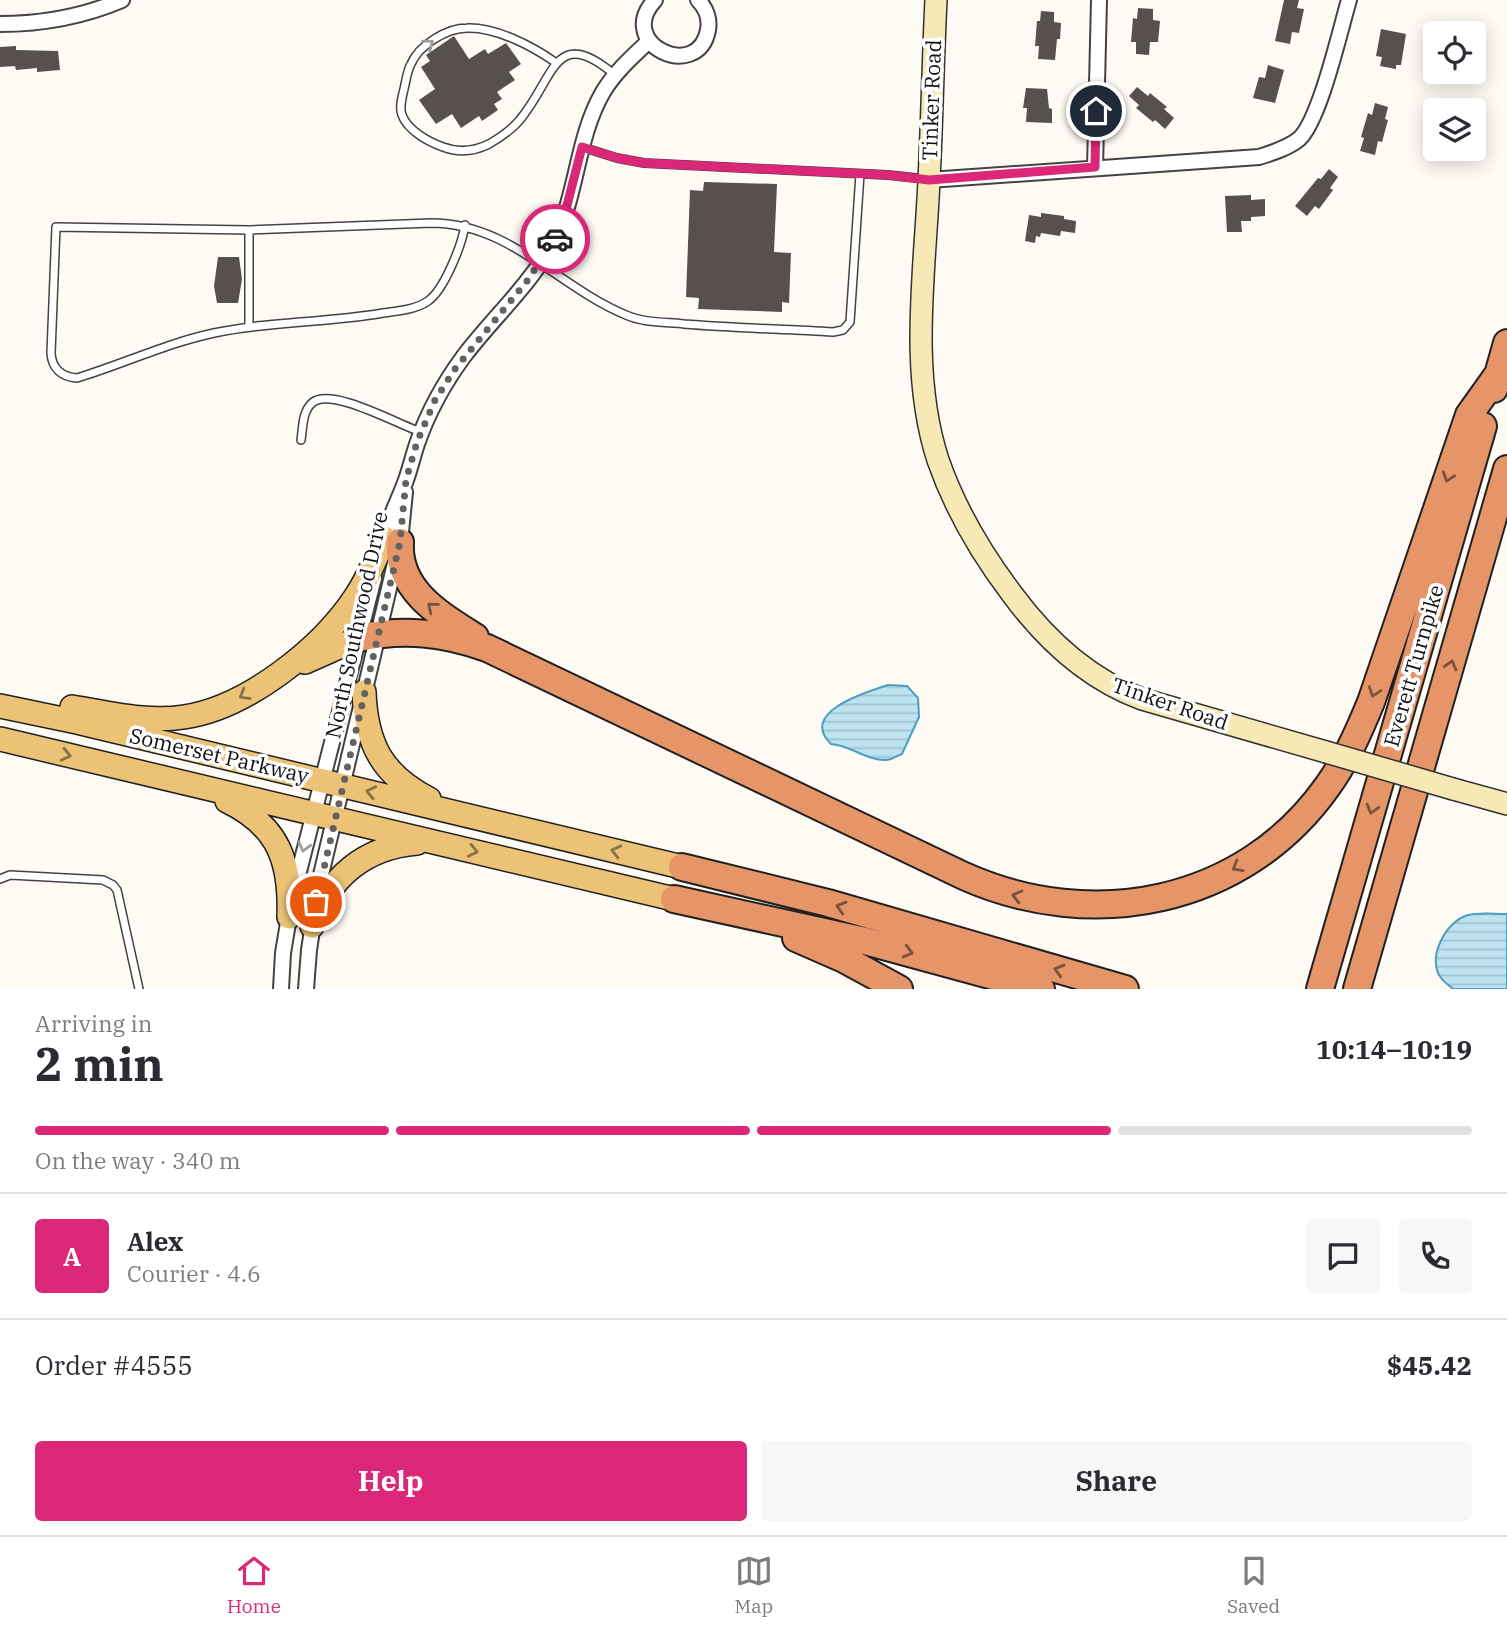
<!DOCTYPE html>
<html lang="en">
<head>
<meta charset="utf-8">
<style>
  body { margin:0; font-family:"IBM Plex Serif",serif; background:#f7f7f7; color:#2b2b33; height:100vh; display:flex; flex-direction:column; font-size:26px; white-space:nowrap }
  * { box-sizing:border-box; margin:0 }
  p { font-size:23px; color:#7c7c81 }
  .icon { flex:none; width:38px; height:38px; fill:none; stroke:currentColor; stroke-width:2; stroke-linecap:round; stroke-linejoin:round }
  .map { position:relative; height:989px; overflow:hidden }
  .side { display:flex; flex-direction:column; background:#fff; flex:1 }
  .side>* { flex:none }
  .tools { position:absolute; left:1423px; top:21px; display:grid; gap:14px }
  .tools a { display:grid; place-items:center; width:63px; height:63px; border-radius:7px; background:#fff; box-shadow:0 4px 18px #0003; font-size:35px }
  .pin { position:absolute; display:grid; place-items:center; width:60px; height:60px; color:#fff; margin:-30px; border:4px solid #fff; border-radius:50%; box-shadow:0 2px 7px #0007 }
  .courier { position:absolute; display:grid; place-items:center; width:70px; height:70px; margin:-35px; border:5px solid #db2777; border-radius:50%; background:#fff; color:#222; box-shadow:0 2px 9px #0007 }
  .summary em { font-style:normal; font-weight:800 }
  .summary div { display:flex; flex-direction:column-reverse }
  .summary { display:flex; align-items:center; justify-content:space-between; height:119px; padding:0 35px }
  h1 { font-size:46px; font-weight:800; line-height:52px }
  .bar { display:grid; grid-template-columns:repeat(4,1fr); gap:10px 7px; align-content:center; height:84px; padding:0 35px }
  .bar i { height:9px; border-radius:5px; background:#e1e1e2 }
  .bar .active { background:#db2777 }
  .bar p { grid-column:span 4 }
  .line { display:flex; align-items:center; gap:18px; padding:0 35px; border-top:2px solid #e1e1e2 }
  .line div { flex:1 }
  .round { display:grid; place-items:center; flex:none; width:74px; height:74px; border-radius:7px; background:#f7f7f7 }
  .cta { display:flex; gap:14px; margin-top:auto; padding:14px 35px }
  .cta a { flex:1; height:80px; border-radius:7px; background:#db2777; color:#fff; font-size:28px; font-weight:800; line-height:80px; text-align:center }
  .cta a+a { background:#f7f7f7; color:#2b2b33 }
  .dock { display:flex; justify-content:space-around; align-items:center; height:98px; border-top:2px solid #e1e1e2; background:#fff; font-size:19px; color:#7c7c81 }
  .dock a { display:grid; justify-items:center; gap:4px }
  .dock .active { color:#db2777 }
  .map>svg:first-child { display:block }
  .water { fill:url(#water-rules); stroke:#4b9ec1; stroke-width:2 }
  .building { fill:#57504d }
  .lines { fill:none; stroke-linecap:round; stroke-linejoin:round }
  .lane-casing { stroke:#434343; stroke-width:10 }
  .street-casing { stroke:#434343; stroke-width:18 }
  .secondary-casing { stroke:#323232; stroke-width:24 }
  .primary-casing { stroke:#212121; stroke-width:26 }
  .highway-casing { stroke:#212121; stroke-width:30 }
  .lane { stroke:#fff; stroke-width:7 }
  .street { stroke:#fff; stroke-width:14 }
  .secondary { stroke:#f7e9b5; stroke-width:21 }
  .primary { stroke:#ebc276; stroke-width:23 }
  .highway { stroke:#e69569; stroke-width:26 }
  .secondary-bridge-casing { stroke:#323232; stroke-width:24; stroke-linecap:butt }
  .secondary-bridge { stroke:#f7e9b5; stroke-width:21 }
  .oneway { stroke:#9f9f9f }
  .oneway2 { stroke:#7b523c }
  .oneway3 { stroke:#887248 }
  .done { stroke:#636260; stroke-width:7; stroke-dasharray:0 12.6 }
  .route { stroke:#db2777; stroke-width:9 }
  .labels { text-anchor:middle; stroke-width:7; stroke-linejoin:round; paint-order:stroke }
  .street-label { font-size:21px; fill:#101010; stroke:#fff }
</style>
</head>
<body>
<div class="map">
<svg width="1507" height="989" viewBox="0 0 1507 989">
  <defs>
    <pattern id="water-rules" width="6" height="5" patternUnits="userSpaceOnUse" patternTransform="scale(1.75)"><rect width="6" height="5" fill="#bde3f1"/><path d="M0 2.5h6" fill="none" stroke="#a1c2ce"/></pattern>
  </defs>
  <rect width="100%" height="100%" fill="#fefbf4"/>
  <path class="water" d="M888,685L907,686L918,698L919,717L902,754C897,756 891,760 886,760C867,761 850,745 831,744C798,712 867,692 888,685Z
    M1507,914V989H1453C1450,986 1444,982 1441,978C1426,958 1446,921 1468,915C1480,912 1495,914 1507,914Z"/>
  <path class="building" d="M1284,0H1299L1297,8L1304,9L1299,33L1292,32L1290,44L1275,41Z
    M1138,8L1153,9V20L1160,21L1158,42H1150L1149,55L1136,54V42H1131L1133,18L1137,19Z
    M1041,11L1054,12V22L1061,23L1060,39H1057L1055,60L1038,59L1039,46H1035L1037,21H1040Z
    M1381,29L1406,34L1401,65H1396V69L1380,66L1382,57L1376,56Z
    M454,36L469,59L485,49L488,54L506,43L521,64L509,72L515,80L497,92L502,99L494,104L498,110L482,121L479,116L461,128L452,114L436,124L419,100L435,89L421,67L430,61L426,55Z
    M16,46V50L58,51L60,70L37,72V68L16,70L15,66L0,67V47Z
    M1268,65L1284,70L1275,103L1253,98L1259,77L1265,78Z
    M1137,87L1148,96L1150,93L1167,107L1164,109L1174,118L1165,129L1155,120L1153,122L1136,108L1139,105L1129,96Z
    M1026,88L1047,89L1049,108L1052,109V123L1026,122L1027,108H1023Z
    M1375,103L1388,107L1385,119L1388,120L1382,142L1378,141L1375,155L1360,151L1364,138L1361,137L1368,113L1372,115Z
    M1329,169L1338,177L1330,188L1333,190L1319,209L1315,206L1307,216L1295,206L1318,178L1321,179Z
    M704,182L777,184L774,252L791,253L789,303L782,302V312L698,309L699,298L686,297L690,190L703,191Z
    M1251,195V200L1265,199V216L1251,217V221H1241L1242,232H1227L1225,196Z
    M1041,213L1064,216V219L1076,221L1075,233L1061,231L1060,236L1041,233L1040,237L1036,236L1035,243L1025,241L1029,215L1041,217Z
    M218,257H239L242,279L238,303H217L214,286Z"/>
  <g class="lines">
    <g class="lane-casing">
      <path id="lane" d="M555,62C532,46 496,27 467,28C447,28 419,45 411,64C407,71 406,81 404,89C402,98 399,107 402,115C408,131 429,142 443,147C459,153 473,152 489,144C503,136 516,127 525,113C555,73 557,26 615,75
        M582,147L617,158L644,163L888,175L925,179
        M465,225C462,245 444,290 428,301C415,310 398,311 383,313C327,323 269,321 214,333C167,343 123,364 77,378C62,377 52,369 51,353L56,227L249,230L431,223C510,223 558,287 626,315C644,323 665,322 684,324C733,328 783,329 833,332L843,330L850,322L860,174
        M249,230V327
        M301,440C303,428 302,412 312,403C330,386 399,425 421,432
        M0,879L10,875L103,880L113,885L117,890L139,989"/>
    </g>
    <g class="street-casing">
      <path id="street" d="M655,0C614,44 698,83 708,30C710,19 706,8 698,0
        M0,24C44,24 82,17 122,0
        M1095,168L1099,0
        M929,180L1259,157C1272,153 1288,148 1299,139C1320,120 1340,30 1349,0
        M382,545C387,522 398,502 406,480C410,469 413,456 417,444C428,412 444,383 464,356C492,319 527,288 550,248C578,200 575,140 603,92C615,72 632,57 649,41
        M294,891L374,578
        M281,989L283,953L290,911
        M306,989L309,950L320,879L400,542L405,492"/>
    </g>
    <g class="secondary-casing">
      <path id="secondary" d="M936,0C933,60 932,120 929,180C925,272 909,371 938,460C955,509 981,553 1012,594C1046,640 1088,679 1142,699L1326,752
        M1453,789L1507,804"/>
    </g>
    <g class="primary-casing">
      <path id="primary" d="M305,662L359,638
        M364,692C366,744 382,775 429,799
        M0,706L77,722L682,867
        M72,707C109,713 147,723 184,717C247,708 322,648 356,596C368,578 376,558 384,538
        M0,739L674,899
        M227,801C279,826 291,862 289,917
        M312,926C329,877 365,847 417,843"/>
    </g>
    <g class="highway-casing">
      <path id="highway" d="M1494,389L1507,343
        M400,542C397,590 439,614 475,637
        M359,638C404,628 444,633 487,648L964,876C1092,933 1243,905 1327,787C1346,761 1359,731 1371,702L1469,415L1499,373
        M682,867L828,903L1125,989
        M674,899L865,941L1041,989
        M796,938L844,959L899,989
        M1320,989L1483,426
        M1357,989L1507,469"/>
    </g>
    <use href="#lane" class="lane"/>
    <use href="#street" class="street"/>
    <use href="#secondary" class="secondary"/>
    <use href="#primary" class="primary"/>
    <use href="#highway" class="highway"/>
    <g class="secondary-bridge-casing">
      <path id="secondary-bridge" d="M1326,752L1453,789"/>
    </g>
    <use href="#secondary-bridge" class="secondary-bridge"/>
  </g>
  <defs><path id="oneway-chevron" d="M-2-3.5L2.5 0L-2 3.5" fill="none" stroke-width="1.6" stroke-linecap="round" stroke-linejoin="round" transform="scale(1.75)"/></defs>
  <g class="oneway">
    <use href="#oneway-chevron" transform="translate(429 44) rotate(-36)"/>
    <use href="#oneway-chevron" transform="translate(304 847) rotate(105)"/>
  </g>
  <g class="oneway2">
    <use href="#oneway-chevron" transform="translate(1448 477) rotate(109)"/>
    <use href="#oneway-chevron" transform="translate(432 607) rotate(-141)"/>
    <use href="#oneway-chevron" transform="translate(1451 665) rotate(-74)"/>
    <use href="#oneway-chevron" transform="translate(1374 692) rotate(109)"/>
    <use href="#oneway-chevron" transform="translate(1372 809) rotate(106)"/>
    <use href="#oneway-chevron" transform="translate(1237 867) rotate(150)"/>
    <use href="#oneway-chevron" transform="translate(1017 896) rotate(-165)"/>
    <use href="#oneway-chevron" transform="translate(841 907) rotate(-164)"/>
    <use href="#oneway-chevron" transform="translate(908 952) rotate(15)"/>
    <use href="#oneway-chevron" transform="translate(1059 970) rotate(-164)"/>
  </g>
  <g class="oneway3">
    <use href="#oneway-chevron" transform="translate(244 695) rotate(150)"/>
    <use href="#oneway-chevron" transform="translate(66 755) rotate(13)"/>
    <use href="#oneway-chevron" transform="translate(371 792) rotate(-167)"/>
    <use href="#oneway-chevron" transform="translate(473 851) rotate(13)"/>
    <use href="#oneway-chevron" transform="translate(616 851) rotate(-166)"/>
  </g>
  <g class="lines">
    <path class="done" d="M316,902L400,542L406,480L417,442L435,400L455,369L527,281L555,239"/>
    <path class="route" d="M555,239L565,213L582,147L617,158L644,163L888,175L929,180L1095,167L1096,111"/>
  </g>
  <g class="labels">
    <g class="street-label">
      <text transform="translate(932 100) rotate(-88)" y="7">Tinker Road</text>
      <text transform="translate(357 625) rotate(-78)" y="7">North Southwood Drive</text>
      <text transform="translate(1414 666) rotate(-74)" y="7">Everett Turnpike</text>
      <text transform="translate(1170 704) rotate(19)" y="7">Tinker Road</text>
      <text transform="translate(219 756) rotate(13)" y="7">Somerset Parkway</text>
    </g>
  </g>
</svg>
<div class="tools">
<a><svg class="icon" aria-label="locate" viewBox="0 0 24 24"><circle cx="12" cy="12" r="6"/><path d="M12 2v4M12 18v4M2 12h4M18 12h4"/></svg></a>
<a><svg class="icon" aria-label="layers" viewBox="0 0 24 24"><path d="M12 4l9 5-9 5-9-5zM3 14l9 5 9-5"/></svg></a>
</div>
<div class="pin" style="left:316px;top:902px;background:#ea580c"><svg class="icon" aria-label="bag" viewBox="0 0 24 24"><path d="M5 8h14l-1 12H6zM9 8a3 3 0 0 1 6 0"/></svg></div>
<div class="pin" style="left:1096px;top:111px;background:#1f2937"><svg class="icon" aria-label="home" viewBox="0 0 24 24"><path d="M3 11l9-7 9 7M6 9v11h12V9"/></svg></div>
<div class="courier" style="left:555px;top:239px"><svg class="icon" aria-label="car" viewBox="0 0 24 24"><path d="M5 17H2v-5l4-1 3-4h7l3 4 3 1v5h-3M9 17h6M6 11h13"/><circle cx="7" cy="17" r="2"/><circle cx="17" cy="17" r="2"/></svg></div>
</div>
<section class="side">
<div class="summary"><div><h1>2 min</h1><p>Arriving in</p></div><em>10:14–10:19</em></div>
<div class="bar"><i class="active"></i><i class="active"></i><i class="active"></i><i></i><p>On the way · 340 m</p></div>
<div class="line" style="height:126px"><b class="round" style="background:#db2777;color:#fff">A</b><div><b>Alex</b><p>Courier · 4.6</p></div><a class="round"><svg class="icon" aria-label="chat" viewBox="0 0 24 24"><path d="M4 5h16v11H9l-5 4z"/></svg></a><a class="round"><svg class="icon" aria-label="phone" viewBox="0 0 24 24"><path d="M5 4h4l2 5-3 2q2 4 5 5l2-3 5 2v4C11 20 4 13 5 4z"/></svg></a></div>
<div class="line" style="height:91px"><div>Order #4555</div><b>$45.42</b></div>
<div class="cta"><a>Help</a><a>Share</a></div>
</section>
<nav class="dock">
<a class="active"><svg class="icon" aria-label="home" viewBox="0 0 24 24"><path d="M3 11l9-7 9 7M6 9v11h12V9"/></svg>Home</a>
<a><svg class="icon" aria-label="map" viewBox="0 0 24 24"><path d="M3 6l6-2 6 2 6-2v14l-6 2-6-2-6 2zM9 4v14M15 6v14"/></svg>Map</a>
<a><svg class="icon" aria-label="saved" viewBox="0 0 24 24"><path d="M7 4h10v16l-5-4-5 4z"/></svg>Saved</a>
</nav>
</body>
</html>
